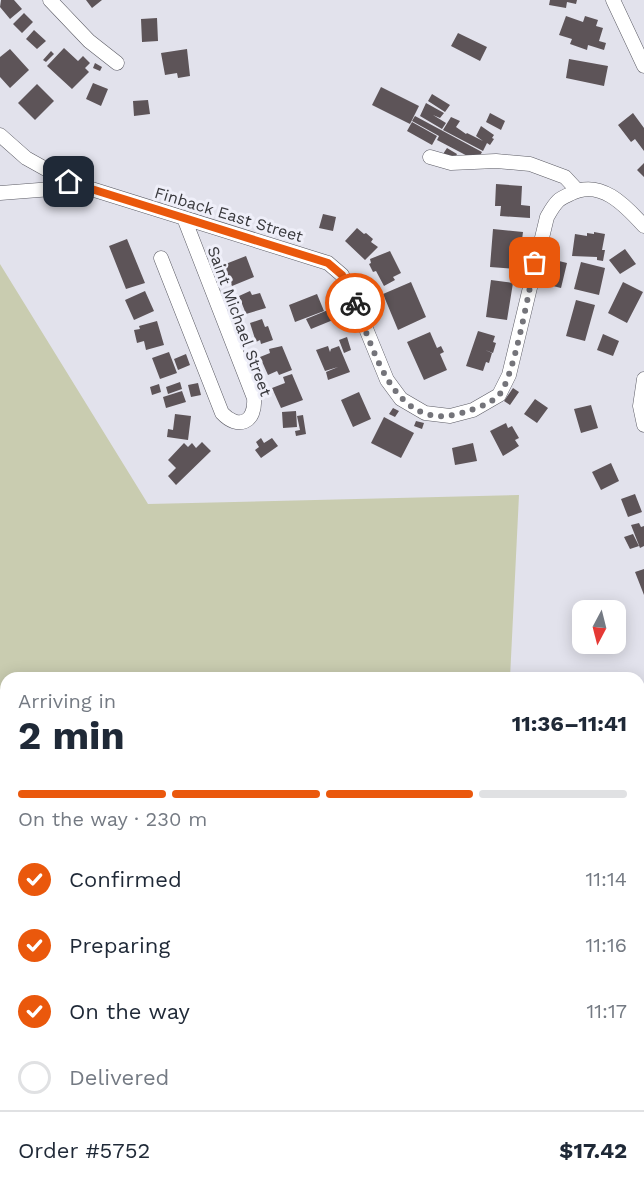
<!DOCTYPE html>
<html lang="en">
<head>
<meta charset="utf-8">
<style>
  body { margin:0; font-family:"Work Sans",sans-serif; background:#f6f6f7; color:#1f2937; height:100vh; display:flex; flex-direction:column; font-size:22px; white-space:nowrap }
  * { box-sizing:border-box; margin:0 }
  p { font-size:20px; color:#747a83 }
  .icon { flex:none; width:33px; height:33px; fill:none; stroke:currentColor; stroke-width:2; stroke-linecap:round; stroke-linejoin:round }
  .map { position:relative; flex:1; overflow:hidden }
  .panel { position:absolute; left:0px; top:672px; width:645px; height:530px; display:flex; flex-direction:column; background:#fff; border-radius:18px 18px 0 0; box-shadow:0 3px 15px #0003 }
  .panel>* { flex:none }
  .needle { width:39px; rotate:187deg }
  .controls { position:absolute; left:572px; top:600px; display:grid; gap:12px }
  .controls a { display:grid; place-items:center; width:54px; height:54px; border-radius:12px; background:#fff; box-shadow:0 3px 15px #0003; font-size:30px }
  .pin { position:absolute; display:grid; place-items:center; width:51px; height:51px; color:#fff; margin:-26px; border-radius:12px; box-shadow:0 3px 9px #0006 }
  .courier { position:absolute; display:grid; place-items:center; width:60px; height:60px; margin:-30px; border:4px solid #ea580c; border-radius:50%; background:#fff; color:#222; box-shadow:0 2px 8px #0007 }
  .head em { font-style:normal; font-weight:700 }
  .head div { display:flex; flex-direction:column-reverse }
  .head { display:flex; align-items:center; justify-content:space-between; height:102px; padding:0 18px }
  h1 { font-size:39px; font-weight:700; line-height:45px }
  .bar { display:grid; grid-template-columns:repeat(4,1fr); gap:9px 6px; align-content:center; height:72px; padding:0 18px }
  .bar i { height:8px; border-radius:4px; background:#e0e1e3 }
  .bar .active { background:#ea580c }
  .bar p { grid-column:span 4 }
  .line { display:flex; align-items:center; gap:15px; padding:0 18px; border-top:2px solid #e0e1e3 }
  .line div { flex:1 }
  ol { padding:0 18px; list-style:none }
  li { display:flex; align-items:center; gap:18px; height:66px }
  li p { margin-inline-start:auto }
  li .icon { padding:6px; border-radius:50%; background:#ea580c; color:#fff; stroke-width:4 }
  li:last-child { color:#747a83 }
  li i { width:33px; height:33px; border:3px solid #e0e1e3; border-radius:50% }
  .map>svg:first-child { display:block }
  .green { fill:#c9ccb0 }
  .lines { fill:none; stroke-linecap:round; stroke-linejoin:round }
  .river { stroke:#90c0ca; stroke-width:16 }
  .building { fill:#5d5458 }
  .minor-casing { stroke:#5b5b64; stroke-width:15 }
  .minor { stroke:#fff; stroke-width:14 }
  .done { stroke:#74747a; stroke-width:6; stroke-dasharray:0 10.8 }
  .route { stroke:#ea580c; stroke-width:8 }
  .labels { text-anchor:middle; stroke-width:6; stroke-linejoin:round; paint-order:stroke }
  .street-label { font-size:16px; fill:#38383c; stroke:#efeff9 }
</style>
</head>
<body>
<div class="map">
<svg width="644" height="1201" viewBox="0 0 644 1201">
  <rect width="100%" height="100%" fill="#e2e2ec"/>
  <path class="green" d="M0,264L148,504L519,495L510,678H6V780L0,782Z"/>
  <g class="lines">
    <path class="river" d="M375,1196L379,1201"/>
  </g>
  <path class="building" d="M1,0H14L22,9L10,19L0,7Z
    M86,0H102L92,8Z
    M550,0H577L576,4L567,2L566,8L549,5Z
    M24,13L33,22L22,33L13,24Z
    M566,16L583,22L585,16L598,20L596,26L603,28L599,41L606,43L604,50L588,45L587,50L570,44L572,39L559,35Z
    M157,18L158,41L142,42L141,19Z
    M34,30L46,41L37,49L26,39Z
    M458,33L487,47L480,61L451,46Z
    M64,48L78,61L83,56L90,63L85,68L89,72L72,89L47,66Z
    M10,49L29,70L10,88L0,77V57Z
    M187,49L190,76L178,78L177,73L165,75L161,53Z
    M51,51L54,54L46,62L43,60Z
    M569,59L608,66L604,86L566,78Z
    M95,63L102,67L100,71L93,68Z
    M93,83L108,89L101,106L86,99Z
    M37,84L54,101L35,120L18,103Z
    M381,87L419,106L410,124L372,105Z
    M432,94L450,105L445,112L428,101Z
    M148,100L150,114L134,116L133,101Z
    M426,103L444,113L440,118L433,115L446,123L442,129L420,116Z
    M490,113L505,121L501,130L486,122Z
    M633,113L644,128V151L635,139L631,142L618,125Z
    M415,116L482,152L477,161L437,140L439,136L412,121Z
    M451,117L460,121L456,127L466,134L467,133L483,141L476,136L481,126L494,135L492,138L494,139L490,145L487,143L483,151L443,130Z
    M412,122L437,136L432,145L407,131Z
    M447,148L457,154L454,160L443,154Z
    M644,163V177L637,170Z
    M496,184L522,186L521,205L530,206V218L500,216L501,206H495Z
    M323,214L336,217L333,231L319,228Z
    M357,228L364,234L366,233L373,239L371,242L378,247L365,260L345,241Z
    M493,229L523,232L519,263H515V269L490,267Z
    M594,232L605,234L602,250H605L603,261L597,260V257L572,256L575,234L587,236V233L594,234Z
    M127,239L145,283L126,289L109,246Z
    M625,249L636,264L620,274L609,260Z
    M390,251L401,273L393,277L395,280L384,286L376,271L373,272L369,264L371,263L370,259Z
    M246,256L254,277L232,286L230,281L218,285L216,279L227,274L223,265Z
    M555,260L567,263L561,288L549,285Z
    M581,262L605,268L599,295L574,289Z
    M491,280L513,283L507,320L486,317Z
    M411,282L426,317L398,330L383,294Z
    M623,282L643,292L627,323L608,313Z
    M145,291L154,311L134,320L125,300Z
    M250,291L252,295L260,293L266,308L246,314L239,296Z
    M317,294L324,311L295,322L289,305Z
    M576,300L595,305L585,341L566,336Z
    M328,310L333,320L311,329L306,319Z
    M262,319L265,327L268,326L273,340L261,344L260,340L256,342L250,323Z
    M157,321L164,345L146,350L144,341L137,343L134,330L140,329L139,326Z
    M478,331L495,336L493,342L496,343L493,353L485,350L492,353L489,363L486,362L483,371L466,366Z
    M430,332L437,348L441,346L444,352L440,354L447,370L424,380L407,342Z
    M603,334L619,341L613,356L597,350Z
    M347,337L351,350L344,353L339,340Z
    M282,346L292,370L279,375L277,371L268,375L260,357L270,353L269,349Z
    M328,346L330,352L331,349L339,346L350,372L328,380L326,372L338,367L325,371L316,350Z
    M169,352L177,373L160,379L152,358Z
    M186,354L190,365L178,370L174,359Z
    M292,374L303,400L281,408L272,388L285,383L283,377Z
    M180,382L182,389L168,394L166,387Z
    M198,383L201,395L191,397L188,385Z
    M159,384L161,392L152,395L150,387Z
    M513,388L519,392L510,405L504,401Z
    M182,391L186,402L166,408L163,397Z
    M359,392L371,419L353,427L341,400Z
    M535,399L548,408L537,423L524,414Z
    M591,405L598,428L581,433L574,409Z
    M393,408L399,411L395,417L389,414Z
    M296,411L297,427L283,428L282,412Z
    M175,414L191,416L188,440L167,437L168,429L173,430Z
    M303,415L306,434L296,436L295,431L300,430L297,416Z
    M384,417L414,433L401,458L371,443Z
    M416,421L424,423L422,429L414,426Z
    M506,423L508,428L512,426L519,438L515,440L519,446L503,456L490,431Z
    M261,438L264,443L272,438L278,446L261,458L255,450L259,447L256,442Z
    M202,442L211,451L176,485L168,476L176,468L168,460L184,443L188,447L192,443L196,448Z
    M473,443L477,461L455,465L452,448Z
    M611,463L619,481L601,490L592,472Z
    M635,494L642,512L628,517L621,499Z
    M639,523L641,527L644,526V546L640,548L631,525Z
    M633,534L639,546L630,549L624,537Z
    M644,569V595L635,572Z
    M642,1109L644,1110V1122L639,1121V1115H641Z
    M5,1138H6V1154L2,1153Z
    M2,1155H6V1165L0,1164Z
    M639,1195H644V1201H624V1196Z
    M487,1196H502L501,1201L486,1198Z
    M523,1196H543L542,1201H523Z
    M570,1197H590V1201H571Z"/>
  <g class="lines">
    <g class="minor-casing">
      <path id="minor" d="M50,0L89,41L117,63
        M613,0L644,66
        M0,135L26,158L69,182L328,263L342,275L351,292L387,380L401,399L425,413L450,416L473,410L499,395L509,375L547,217C550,212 553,206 558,201C561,198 566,196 570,194C600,178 625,205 644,226
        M430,157L451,163L496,161L530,164L565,177L577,190
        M0,193L52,189L69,182
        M161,258L222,413C238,430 256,423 254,398L184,218
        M644,379L640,406L644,425
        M0,1176L6,1177
        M55,1196L67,1201
        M385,1196L387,1201
        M426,1196V1201
        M84,1201L85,1196"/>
    </g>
    <use href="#minor" class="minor"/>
  </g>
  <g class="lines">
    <path class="done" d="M355,303C373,347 393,431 458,414C469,411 491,404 499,395C514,378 529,289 535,263"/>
    <path class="route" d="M69,182L328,263L342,275L355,303"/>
  </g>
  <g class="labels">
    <g class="street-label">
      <text transform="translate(229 214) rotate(17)" y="6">Finback East Street</text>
      <text transform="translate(240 321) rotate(70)" y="6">Saint Michael Street</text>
    </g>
  </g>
</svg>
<div class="controls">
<a><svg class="needle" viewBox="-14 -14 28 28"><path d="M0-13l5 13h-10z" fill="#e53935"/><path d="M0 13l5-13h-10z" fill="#747a83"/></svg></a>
</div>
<div class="pin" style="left:535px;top:263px;background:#ea580c"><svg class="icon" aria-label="bag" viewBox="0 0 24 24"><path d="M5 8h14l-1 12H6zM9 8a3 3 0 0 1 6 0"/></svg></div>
<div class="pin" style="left:69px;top:182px;background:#1f2937"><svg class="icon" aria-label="home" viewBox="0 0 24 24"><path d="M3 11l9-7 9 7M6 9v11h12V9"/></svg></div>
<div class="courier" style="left:355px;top:303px"><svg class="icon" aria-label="bike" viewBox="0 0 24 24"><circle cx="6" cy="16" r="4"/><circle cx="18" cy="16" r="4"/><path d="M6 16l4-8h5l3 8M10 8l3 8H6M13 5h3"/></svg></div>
<section class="panel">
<div class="head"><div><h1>2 min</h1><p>Arriving in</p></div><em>11:36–11:41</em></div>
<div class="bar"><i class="active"></i><i class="active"></i><i class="active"></i><i></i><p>On the way · 230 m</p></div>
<ol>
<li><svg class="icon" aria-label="check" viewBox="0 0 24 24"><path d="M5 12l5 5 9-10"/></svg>Confirmed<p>11:14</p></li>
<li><svg class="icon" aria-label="check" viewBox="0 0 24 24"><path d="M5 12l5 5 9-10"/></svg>Preparing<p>11:16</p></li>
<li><svg class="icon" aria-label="check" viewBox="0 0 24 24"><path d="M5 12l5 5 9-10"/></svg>On the way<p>11:17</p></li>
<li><i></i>Delivered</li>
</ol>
<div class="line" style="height:78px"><div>Order #5752</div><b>$17.42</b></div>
</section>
</div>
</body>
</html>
